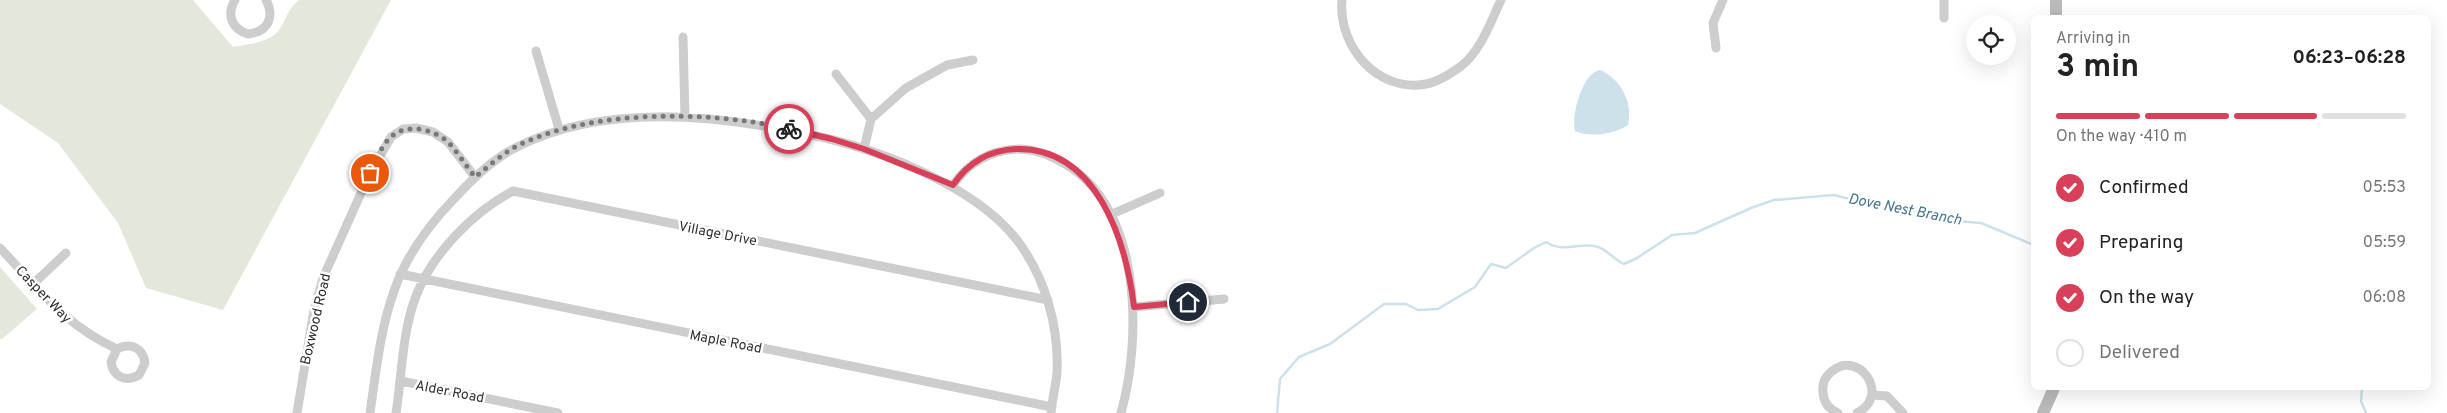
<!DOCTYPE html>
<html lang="en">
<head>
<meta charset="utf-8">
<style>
  body { margin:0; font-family:Overpass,sans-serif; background:#f6f6f6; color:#222; height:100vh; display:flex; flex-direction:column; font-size:19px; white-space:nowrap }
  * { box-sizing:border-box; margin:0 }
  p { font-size:16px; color:#767676 }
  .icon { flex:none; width:28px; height:28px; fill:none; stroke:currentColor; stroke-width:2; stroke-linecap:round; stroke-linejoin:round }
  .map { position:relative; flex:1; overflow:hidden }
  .side { position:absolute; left:2031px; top:15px; width:400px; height:375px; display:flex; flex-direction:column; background:#fff; border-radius:8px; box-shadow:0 5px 20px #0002 }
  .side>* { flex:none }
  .controls { position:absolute; left:1966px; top:15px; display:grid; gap:10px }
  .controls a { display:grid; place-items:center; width:50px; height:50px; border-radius:50%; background:#fff; box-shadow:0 5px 20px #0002; font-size:25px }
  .pin { position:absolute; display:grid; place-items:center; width:42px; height:42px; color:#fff; margin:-21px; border:2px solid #fff; border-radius:50%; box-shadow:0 1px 5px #0007 }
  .courier { position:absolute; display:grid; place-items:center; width:50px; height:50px; margin:-25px; border:4px solid #d84059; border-radius:50%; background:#fff; color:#222; box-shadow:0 1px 6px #0007 }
  .summary em { font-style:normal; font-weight:700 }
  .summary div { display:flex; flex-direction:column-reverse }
  .summary { display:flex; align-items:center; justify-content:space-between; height:85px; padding:0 25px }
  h1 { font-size:32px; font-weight:700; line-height:38px }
  .bar { display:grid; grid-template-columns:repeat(4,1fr); gap:8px 5px; align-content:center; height:60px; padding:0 25px }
  .bar i { height:6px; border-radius:4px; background:#e0e0e0 }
  .bar .active { background:#d84059 }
  .bar p { grid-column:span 4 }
  ol { padding:0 25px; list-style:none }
  li { display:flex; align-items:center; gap:15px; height:55px }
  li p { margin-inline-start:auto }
  li .icon { padding:5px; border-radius:50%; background:#d84059; color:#fff; stroke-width:4 }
  li:last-child { color:#767676 }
  li i { width:28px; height:28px; border:2px solid #e0e0e0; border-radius:50% }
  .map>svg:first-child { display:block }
  .green { fill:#e4e8dc }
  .water { fill:#cde1ea }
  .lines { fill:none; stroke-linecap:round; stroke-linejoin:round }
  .stream { stroke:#cde1ea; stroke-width:2.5 }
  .street { stroke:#cdcdcd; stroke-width:9 }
  .secondary { stroke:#bababa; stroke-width:12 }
  .done { stroke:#787878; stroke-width:5; stroke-dasharray:0 9 }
  .route { stroke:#d84059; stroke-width:6 }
  .labels { text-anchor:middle; stroke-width:5; stroke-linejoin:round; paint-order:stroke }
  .street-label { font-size:14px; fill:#303030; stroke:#fff }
  .water-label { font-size:15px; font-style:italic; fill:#43768c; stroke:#fff }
</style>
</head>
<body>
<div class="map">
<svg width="2447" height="413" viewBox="0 0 2447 413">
  <rect width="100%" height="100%" fill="#fff"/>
  <path class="green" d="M0,0H193L233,47C248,44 269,43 279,30C287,19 286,11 299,0H391L223,310L146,288L118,223L58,143L0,104Z
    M0,267L37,309L2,339H0Z"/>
  <path class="water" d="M1600,70C1621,79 1633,102 1628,125C1615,134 1590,138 1575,131C1571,115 1582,73 1600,70Z"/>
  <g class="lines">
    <path class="stream" d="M2362,388L2361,401L2366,413
      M1277,413L1280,379L1299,357L1330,344L1384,304H1406L1418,310L1438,309L1475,287L1491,264L1506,268L1534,248L1546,242C1565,254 1581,241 1598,247C1608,250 1614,260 1624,264L1637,258L1672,235L1695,233L1751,208L1774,200L1834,195L1892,210L1931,212L1945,220L1981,223L2034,245"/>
    <path class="street" d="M235,0C226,15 232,29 248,34C268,32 275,17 266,0
      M1342,0C1338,46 1377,93 1426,84C1438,82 1450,74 1460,67C1481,51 1490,23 1501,0
      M1944,18V0
      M683,37L685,117
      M1716,48L1713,23L1723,0
      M536,51L559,129
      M836,74L871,119
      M864,149L871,119L906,88L947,65L973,60
      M953,185C969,162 990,150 1019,149C1036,149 1050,155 1065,164C1142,208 1142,338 1121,413
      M1110,215L1160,193
      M0,248C39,289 64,325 117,349C131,342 143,348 145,363L139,375C125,383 113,376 111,362L117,349
      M400,274L1052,407
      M33,284L66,253
      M1134,307L1224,299
      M401,381L558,413
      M1872,395L1887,396L1903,413
      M297,413L314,310L323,278L370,173L391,137L403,129L416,128L433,132L448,142L475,177
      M370,413C376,372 380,330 394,291C406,256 428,226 453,200C471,180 492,159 517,147C604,103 715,115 807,134C876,148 973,184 1017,240C1045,277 1059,326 1057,372C1056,386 1052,399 1051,413
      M396,413C402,375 402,332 416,296C432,254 473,212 513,191L1048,300
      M1838,413C1829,409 1823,402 1823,392C1822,384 1825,377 1831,372C1858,348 1892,395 1857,413"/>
    <path class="secondary" d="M2056,0V18
      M2043,413L2054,388"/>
  </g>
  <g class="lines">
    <path class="done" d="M370,173C376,161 381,145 392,136C407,123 435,129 449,143C458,153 466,166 475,177C488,167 501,155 515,147C588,109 710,110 789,129"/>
    <path class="route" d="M789,129L832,139L864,149L953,185C968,163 988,150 1016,149C1097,147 1126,241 1134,307L1188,302"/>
  </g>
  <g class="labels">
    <g class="street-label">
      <text transform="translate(718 233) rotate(11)" y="5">Village Drive</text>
      <text transform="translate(44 294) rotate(46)" y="5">Casper Way</text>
      <text transform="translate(315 319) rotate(-77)" y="5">Boxwood Road</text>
      <text transform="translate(726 341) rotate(11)" y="5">Maple Road</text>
      <text transform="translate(450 391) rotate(11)" y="5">Alder Road</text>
    </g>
    <g class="water-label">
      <text transform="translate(1905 209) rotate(11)" y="5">Dove Nest Branch</text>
    </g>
  </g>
</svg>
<div class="controls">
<a><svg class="icon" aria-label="locate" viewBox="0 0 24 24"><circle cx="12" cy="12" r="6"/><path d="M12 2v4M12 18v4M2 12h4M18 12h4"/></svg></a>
</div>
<div class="pin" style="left:370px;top:173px;background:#ea580c"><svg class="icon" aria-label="bag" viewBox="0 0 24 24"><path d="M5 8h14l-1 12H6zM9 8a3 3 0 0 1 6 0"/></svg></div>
<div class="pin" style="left:1188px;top:302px;background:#1f2937"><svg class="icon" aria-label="home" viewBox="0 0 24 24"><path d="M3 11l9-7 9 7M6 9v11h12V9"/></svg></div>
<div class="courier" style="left:789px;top:129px"><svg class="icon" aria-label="bike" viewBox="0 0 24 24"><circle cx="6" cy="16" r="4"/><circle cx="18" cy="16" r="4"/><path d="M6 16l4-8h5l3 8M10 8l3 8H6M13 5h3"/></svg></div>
<section class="side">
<div class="summary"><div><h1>3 min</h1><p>Arriving in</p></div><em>06:23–06:28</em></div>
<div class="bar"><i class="active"></i><i class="active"></i><i class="active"></i><i></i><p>On the way · 410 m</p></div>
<ol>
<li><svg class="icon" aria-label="check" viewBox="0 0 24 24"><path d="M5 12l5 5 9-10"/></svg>Confirmed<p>05:53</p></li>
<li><svg class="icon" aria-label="check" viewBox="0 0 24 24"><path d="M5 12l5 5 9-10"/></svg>Preparing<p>05:59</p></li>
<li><svg class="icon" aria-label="check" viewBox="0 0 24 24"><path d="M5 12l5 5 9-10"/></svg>On the way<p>06:08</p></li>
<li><i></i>Delivered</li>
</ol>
</section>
</div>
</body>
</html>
